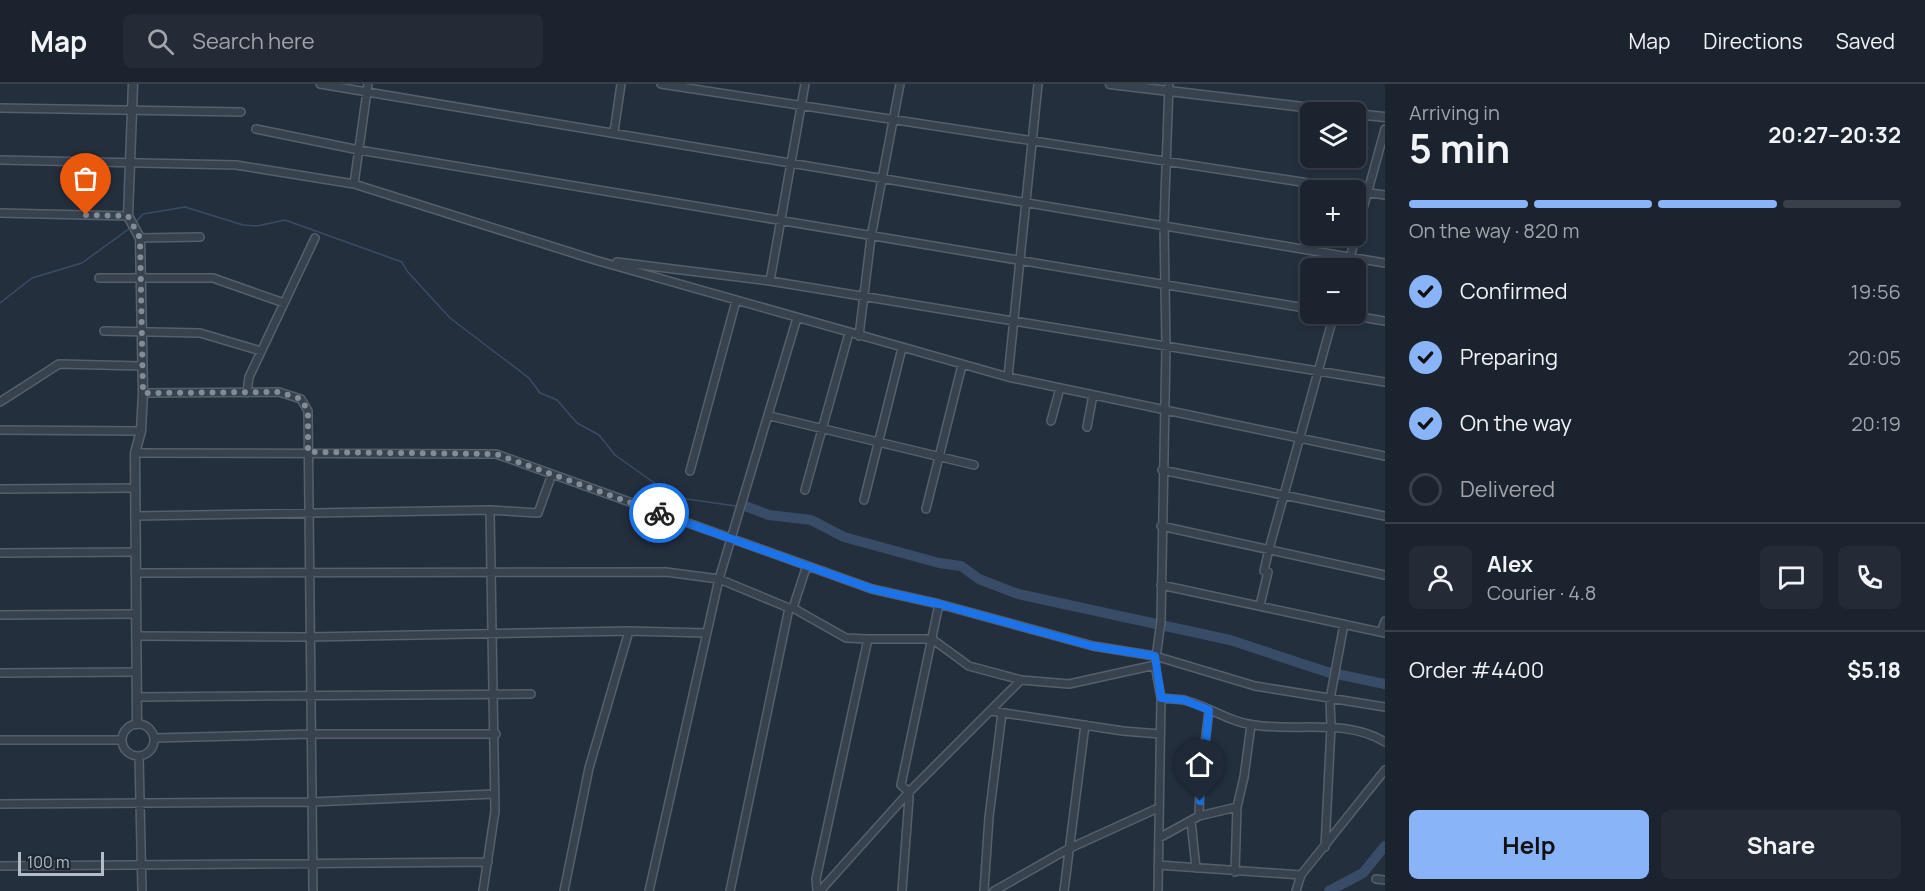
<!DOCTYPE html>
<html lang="en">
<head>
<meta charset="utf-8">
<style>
  body { margin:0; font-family:Manrope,sans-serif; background:#242b36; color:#f1f3f6; height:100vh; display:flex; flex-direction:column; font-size:22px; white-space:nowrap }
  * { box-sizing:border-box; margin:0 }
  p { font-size:20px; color:#a0a4aa }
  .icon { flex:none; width:33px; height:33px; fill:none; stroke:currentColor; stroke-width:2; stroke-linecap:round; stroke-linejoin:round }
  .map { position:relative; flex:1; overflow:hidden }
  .sheet { display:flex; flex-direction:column; background:#1b232e; width:540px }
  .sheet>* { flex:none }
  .controls { position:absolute; left:1300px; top:18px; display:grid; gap:12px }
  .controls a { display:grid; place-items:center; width:66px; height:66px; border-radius:9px; background:#1b232e; box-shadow:0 3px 9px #0003,0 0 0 2px #39404a; font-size:30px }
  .scale { position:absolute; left:18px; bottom:15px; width:86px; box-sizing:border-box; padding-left:6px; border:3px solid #b4bcc9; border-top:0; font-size:16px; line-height:21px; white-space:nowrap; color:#b4bcc9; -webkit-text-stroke:4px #1d2633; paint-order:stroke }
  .pin { position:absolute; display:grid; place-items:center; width:51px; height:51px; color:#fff; margin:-62px -26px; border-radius:50% 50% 50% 0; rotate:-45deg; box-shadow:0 0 6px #0007 }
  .pin .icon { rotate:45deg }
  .courier { position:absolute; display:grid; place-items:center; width:60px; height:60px; margin:-30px; border:4px solid #1a73e8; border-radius:50%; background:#fff; color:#222; box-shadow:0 2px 8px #0007 }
  .summary em { font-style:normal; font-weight:700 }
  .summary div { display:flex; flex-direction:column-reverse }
  .summary { display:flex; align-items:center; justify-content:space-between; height:102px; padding:0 24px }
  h1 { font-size:39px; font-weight:700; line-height:45px }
  .bar { display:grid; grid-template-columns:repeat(4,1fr); gap:9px 6px; align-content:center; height:72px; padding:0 24px }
  .bar i { height:8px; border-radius:4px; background:#39404a }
  .bar .on { background:#8ab4f8 }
  .bar p { grid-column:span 4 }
  .line { display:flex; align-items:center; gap:15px; padding:0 24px; border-top:2px solid #39404a }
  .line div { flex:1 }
  .round { display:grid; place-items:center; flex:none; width:63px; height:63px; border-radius:9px; background:#242b36 }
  ol { padding:0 24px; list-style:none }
  li { display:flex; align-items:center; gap:18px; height:66px }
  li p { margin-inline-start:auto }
  li .icon { padding:6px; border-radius:50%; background:#8ab4f8; color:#111; stroke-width:4 }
  li:last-child { color:#a0a4aa }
  li i { width:33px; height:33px; border:3px solid #39404a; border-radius:50% }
  .action { display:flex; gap:12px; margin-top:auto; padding:12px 24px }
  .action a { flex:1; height:69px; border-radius:9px; background:#8ab4f8; color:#111; font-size:24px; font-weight:700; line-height:69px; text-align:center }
  .action a+a { background:#242b36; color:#f1f3f6 }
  header { display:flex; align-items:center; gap:36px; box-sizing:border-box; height:84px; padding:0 30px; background:#1b232e; border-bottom:2px solid #39404a }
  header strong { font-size:28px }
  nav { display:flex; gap:33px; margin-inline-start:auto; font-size:21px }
  .search { width:420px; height:54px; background:#242b36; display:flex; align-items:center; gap:15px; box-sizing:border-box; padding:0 21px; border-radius:9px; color:#a0a4aa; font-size:22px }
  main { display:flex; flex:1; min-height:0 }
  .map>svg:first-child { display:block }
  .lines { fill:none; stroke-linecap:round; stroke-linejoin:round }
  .stream { stroke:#394c67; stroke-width:1.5 }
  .river { stroke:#394c67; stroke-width:10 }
  .minor-casing { stroke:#565f6c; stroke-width:10 }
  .tertiary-casing { stroke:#565f6c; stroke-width:11 }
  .minor { stroke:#38414e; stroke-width:7 }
  .tertiary { stroke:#38414e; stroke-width:8 }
  .done { stroke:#828b98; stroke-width:6; stroke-dasharray:0 10.8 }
  .route { stroke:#1a73e8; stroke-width:8 }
</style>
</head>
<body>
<header>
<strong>Map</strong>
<div class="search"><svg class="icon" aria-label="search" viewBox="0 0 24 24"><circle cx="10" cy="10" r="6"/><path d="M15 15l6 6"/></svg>Search here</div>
<nav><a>Map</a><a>Directions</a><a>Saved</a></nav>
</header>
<main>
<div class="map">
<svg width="1385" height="807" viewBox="0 0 1385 807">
  <rect width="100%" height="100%" fill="#242f3e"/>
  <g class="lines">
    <path class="stream" d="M136,138L143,130L185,123L243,141L257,142L285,136L402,178L407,187L450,234L529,294L540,309L557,316L577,339L599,351L615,371L660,403L687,415L736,422
      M0,219L32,194L82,179L130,144"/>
    <path class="river" d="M745,422L769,431L811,436L844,453L939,479L961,482L979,495L1018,510L1230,556L1327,588L1385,600
      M1329,807L1363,789L1385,762"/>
    <g class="minor-casing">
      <path id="minor" d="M320,0L1385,179
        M661,0L1354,106
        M0,24L241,28
        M256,45L359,66L1311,225
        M614,48L621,0
        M0,76L236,81L354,100L595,176L1008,293L1385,372
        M354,100L368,0
        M1356,107L1385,111
        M0,129L128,132
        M1356,150L1385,45
        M140,154L200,153
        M617,178L770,197L1385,298
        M1347,184L1356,152
        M99,194H213L284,219
        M770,197L805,0
        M1342,230L1385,237
        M104,247L200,249L261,267
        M859,252L871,153L900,0
        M1008,293L1038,0
        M143,309L279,308L301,315L308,327L313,807
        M247,309L249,293L315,154
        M0,318L59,280L142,282
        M770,332L974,381
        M1051,337L1060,304
        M1087,343L1093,311
        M0,346L141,347
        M135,369L496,370L872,505L939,520L1093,562L1155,572L1255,602L1385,623
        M1162,386L1385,432
        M690,387L736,217
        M0,405L135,404
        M805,406L849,249
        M864,416L902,264
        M926,425L962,281
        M135,432L490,426L538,429L552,390
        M1161,442L1385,491
        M0,469L136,468
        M136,489L666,488L719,495L789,524
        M1161,501L1385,549
        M1260,521L1268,488L1264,487L1269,465L1334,230
        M793,524L846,554L868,555L816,795L817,807
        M0,531L136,530
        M1381,548L1385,537
        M136,552L310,553L629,547L706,549
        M868,555H932L969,582L1021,596
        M0,589L137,588
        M137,613L531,610
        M1161,614C1168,615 1176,615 1184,616C1208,622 1229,638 1254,641C1298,648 1346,634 1385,658
        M991,627L1123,647L1160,650
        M122 656a16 16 0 1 1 32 0a16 16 0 1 1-32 0Z
        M154,654L311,650H496
        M0,656H122
        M139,672L142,807
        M0,720L312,718L494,710
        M1199,732L1200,702L1209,626
        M1191,737L1196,784
        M1159,754L1199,732L1237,723
        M1325,763L1331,643L1330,615L1344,540
        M1158,781L1301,791
        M0,782L488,778
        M1235,788L1237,723L1244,693L1251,641
        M1376,795L1385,796
        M483,807L495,727L490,426
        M564,807L589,684L629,547
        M649,807L719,495L797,234
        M730,807L789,524H793L806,484
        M820,807L909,708L1021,596L1069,600L1155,581
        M902,807L909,714V708L901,701L939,520
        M984,807L989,733L1002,629
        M994,807L1068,765L1158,724
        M1064,807L1085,641
        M1158,807L1161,614L1155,581L1161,537L1166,263L1164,140L1169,0
        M1296,807L1301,791L1385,686"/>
    </g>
    <g class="tertiary-casing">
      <path id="tertiary" d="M133,0L128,132L140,154L143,309L141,347L135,369L137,640
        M1110,0L1345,28
        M1356,30L1385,33"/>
    </g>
    <use href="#minor" class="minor"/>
    <use href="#tertiary" class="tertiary"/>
  </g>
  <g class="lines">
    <path class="done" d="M86,131L128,132L140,154L143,309L279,308L301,315L308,327V368L496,370L659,429"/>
    <path class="route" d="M659,429L872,505L939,520L1092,562L1155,572L1161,614L1184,616L1209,626L1200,717"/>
  </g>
</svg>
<div class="controls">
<a><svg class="icon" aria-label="layers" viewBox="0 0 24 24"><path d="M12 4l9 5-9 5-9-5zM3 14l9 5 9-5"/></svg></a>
<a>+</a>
<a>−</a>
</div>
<div class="scale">100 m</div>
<div class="pin" style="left:86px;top:131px;background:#ea580c"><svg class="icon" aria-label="bag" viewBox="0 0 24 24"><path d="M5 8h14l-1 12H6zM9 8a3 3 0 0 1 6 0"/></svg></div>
<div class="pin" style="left:1200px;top:717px;background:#1f2937"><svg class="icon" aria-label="home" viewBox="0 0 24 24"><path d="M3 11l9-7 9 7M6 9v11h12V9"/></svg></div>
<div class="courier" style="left:659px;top:429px"><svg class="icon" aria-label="bike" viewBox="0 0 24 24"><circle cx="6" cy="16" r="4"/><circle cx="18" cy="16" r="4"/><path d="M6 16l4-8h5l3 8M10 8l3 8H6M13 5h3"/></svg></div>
</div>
<section class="sheet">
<div class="summary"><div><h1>5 min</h1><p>Arriving in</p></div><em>20:27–20:32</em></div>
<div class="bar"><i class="on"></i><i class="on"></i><i class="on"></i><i></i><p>On the way · 820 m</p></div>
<ol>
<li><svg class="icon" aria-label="check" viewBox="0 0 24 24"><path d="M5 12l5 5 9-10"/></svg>Confirmed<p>19:56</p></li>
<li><svg class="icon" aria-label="check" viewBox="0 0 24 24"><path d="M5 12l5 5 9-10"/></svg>Preparing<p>20:05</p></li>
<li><svg class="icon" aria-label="check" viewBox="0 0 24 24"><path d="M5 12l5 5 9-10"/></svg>On the way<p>20:19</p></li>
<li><i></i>Delivered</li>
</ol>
<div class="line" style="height:108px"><a class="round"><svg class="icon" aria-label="person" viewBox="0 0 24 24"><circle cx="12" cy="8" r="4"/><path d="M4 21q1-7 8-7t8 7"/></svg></a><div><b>Alex</b><p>Courier · 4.8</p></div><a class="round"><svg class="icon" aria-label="chat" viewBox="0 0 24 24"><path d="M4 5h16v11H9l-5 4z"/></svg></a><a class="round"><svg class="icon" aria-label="phone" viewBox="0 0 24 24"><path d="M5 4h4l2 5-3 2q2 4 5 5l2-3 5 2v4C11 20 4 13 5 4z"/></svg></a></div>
<div class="line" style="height:78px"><div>Order #4400</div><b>$5.18</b></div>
<div class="action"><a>Help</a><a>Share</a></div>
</section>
</main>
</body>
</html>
